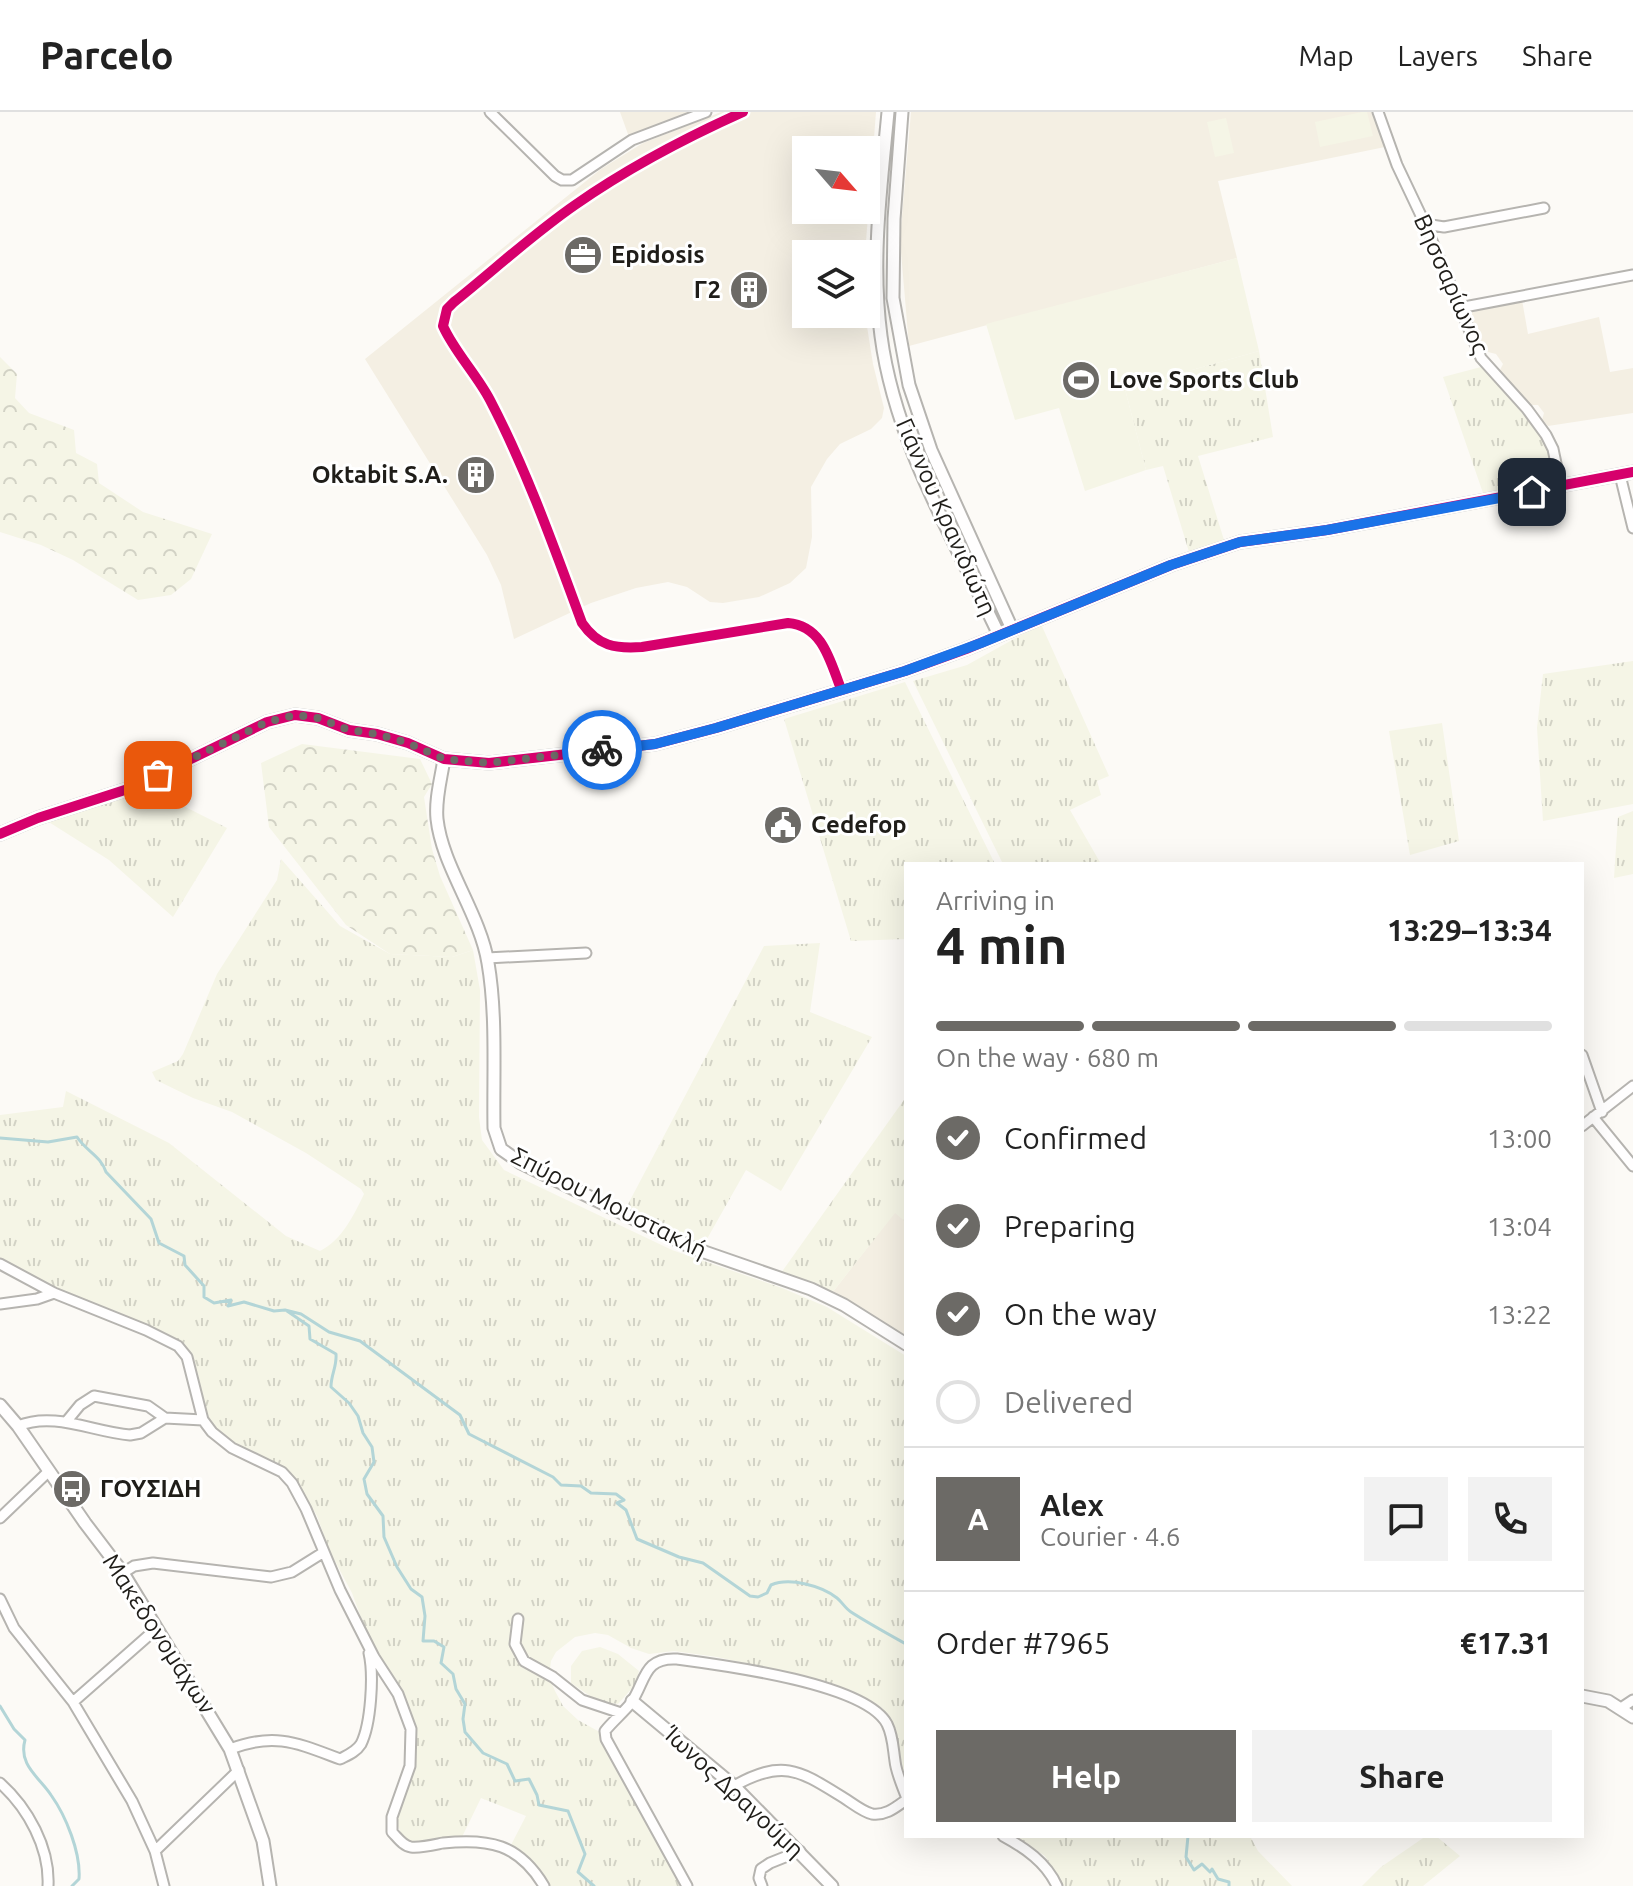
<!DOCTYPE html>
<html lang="en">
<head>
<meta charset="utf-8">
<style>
  body { margin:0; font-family:Ubuntu,sans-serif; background:#f2f2f2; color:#222; height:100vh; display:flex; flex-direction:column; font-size:30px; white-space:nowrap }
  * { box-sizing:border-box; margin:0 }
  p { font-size:26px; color:#767676 }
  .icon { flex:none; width:44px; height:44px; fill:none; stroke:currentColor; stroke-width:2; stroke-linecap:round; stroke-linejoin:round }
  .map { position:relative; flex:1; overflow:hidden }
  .side { position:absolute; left:904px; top:750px; width:680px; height:976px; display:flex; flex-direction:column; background:#fff; border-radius:0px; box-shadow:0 8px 32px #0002 }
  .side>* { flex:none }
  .needle { width:52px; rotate:118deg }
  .fabs { position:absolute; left:792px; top:24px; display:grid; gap:16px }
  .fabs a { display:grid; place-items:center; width:88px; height:88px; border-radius:0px; background:#fff; box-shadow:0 8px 32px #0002; font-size:40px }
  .pin { position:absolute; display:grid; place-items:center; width:68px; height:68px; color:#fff; margin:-34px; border-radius:16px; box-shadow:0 4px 12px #0006 }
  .courier { position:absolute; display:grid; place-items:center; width:80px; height:80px; margin:-40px; border:6px solid #1a73e8; border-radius:50%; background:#fff; color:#222; box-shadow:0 2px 10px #0007 }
  .overview em { font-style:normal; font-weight:700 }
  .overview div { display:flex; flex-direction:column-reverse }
  .overview { display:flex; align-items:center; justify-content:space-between; height:136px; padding:0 32px }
  h1 { font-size:52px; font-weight:700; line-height:60px }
  .bar { display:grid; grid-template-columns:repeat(4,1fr); gap:12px 8px; align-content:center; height:96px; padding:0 32px }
  .bar i { height:10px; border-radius:6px; background:#e0e0e0 }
  .bar .selected { background:#6c6a66 }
  .bar p { grid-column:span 4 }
  .line { display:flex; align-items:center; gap:20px; padding:0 32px; border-top:2px solid #e0e0e0 }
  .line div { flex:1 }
  .round { display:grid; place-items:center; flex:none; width:84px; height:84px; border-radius:0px; background:#f2f2f2 }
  ol { padding:0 32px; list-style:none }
  li { display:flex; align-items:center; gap:24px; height:88px }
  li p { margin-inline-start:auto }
  li .icon { padding:8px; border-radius:50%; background:#6c6a66; color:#fff; stroke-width:4 }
  li:last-child { color:#767676 }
  li i { width:44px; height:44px; border:4px solid #e0e0e0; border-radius:50% }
  .primary-button { display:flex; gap:16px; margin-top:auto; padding:16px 32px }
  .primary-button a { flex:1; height:92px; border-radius:0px; background:#6c6a66; color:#fff; font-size:32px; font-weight:700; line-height:92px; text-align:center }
  .primary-button a+a { background:#f2f2f2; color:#222 }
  header { display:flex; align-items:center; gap:48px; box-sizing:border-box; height:112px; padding:0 40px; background:#fff; border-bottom:2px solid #e0e0e0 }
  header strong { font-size:38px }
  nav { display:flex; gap:44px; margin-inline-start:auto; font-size:28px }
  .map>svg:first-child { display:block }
  .built { fill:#f4efe3; fill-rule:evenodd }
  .grass { fill:url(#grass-tufts) }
  .forest { fill:url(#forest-crowns) }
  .pitch { fill:#f5f5e6 }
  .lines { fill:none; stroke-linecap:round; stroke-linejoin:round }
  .stream { stroke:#b3d5d7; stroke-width:3 }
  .minor-casing { stroke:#b6b4b0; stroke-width:13 }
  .tertiary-casing { stroke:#b6b4b0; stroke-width:15 }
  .minor { stroke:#fffefe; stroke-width:9 }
  .tertiary { stroke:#fffefe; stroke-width:11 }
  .cycleway-casing { stroke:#fff; stroke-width:15 }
  .cycleway { stroke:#d6006c; stroke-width:10 }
  .done { stroke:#6c6a66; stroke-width:8; stroke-dasharray:0 14.4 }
  .route { stroke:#1a73e8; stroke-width:10 }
  .labels { text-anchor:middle; stroke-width:6; stroke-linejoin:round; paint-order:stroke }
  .poi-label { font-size:24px; font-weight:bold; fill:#1f1d19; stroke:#fff; text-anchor:start }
  .street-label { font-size:24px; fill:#1f1d19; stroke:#fff }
</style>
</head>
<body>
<header>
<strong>Parcelo</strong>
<nav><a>Map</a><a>Layers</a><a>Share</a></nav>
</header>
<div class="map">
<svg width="1633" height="1774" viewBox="0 0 1633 1774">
  <defs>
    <pattern id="grass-tufts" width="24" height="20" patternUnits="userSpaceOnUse" patternTransform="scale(2)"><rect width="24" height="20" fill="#f5f5e6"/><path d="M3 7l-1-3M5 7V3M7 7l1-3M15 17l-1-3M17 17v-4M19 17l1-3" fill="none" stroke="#d2d2c5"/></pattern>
    <pattern id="forest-crowns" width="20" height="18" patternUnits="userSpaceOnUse" patternTransform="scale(2)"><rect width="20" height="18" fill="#f5f5e6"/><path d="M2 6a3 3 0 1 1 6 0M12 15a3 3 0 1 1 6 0" fill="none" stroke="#d2d2c5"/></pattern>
  </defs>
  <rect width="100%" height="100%" fill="#fcfaf6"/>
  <path class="built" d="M620,0H690L629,25Z
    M721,0H876L865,142H806V202H865L873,252L884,296L882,306L871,317L840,332L827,347L811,375L812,425L806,456L790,471L759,485L723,491L710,490L687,475L668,470L636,476L591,491L514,527L501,473L487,443L365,247L601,57L643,31ZM806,38H866V98H806Z
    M911,0H1374L1385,35L1218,69L1237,146L909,234L900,128Z
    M1522,188L1528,222L1599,205L1610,260L1633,256V301L1548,314L1542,308L1544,301L1538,293H1528L1499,260L1503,252L1496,242L1484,239L1464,197Z
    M895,1100L906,1110V1225L832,1181Z"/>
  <path class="grass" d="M1259,239L1273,325L1198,344L1224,428L1189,440L1163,354L1146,358L1125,277Z
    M1481,255C1500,273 1572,341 1549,368L1483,381L1443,265Z
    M1041,512L1109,664L1097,669L1101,683L1070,698L1101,752H1003L913,569L967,553Z
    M1633,549V692L1543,709L1537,616L1543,562Z
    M905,570L995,752H906V827L851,829L784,607Z
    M1442,611L1459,729L1410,743L1389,619Z
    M146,675L227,716L173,805L109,748L44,707Z
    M1633,699V762L1614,766L1618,705Z
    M281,747L340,814L390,842L452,845L473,838L480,878L479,1005L482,1028L504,1058L672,1138L782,1176L827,1195L906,1244V1670L892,1609L882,1596L850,1579L812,1566L717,1545L674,1539L649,1542L631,1536L608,1523L595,1521L575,1525L556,1540L551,1549L549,1565L555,1579L563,1594L578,1608L605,1623L666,1739L681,1774H550L535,1752L511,1733L526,1704L481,1686L462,1725L415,1730L403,1726L396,1709L415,1647L417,1629L413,1607L407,1591L369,1527L352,1481L330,1440L317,1404L301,1377L290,1363L228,1331L213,1314L206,1301L198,1262L186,1238L150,1216L65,1181L0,1147V1003L63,995L66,979L169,1031L286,1124L320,1139C342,1128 354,1103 364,1082L361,1077L306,1041L232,1000L193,986L156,968L152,960L178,949L183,942L217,862L277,768Z
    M820,831L810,900L872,925L781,1079L746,1058L703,1134L626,1096L764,834Z
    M906,985V1110L895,1101L832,1181L781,1161Z
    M600,1535L618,1542L639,1559L635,1573L618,1592L599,1590L571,1571V1554L582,1539Z
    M1016,1724H1250L1258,1739L1292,1774H1064L1045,1744Z
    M1426,1724H1436L1460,1744L1423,1774H1362L1381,1755Z"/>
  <path class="forest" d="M0,245L17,262L15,286L29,301L74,318L76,341L97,352L99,371L143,400L212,422L191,467L171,483L138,488L73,448L41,433L0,420Z
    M302,632L420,647L432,672L424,685L432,737L440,764L473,838L452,845L390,842L346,813L269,715L261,651Z"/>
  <path class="pitch" d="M1362,0H1367L1373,24L1320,35L1315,10Z
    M1226,6L1234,41L1215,45L1207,10Z
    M1237,146L1259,239L1125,277L1146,358L1085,379L1059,296L1015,308L986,212Z"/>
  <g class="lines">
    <path class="stream" d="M0,1026L48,1030L77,1025C86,1039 101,1044 106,1060L151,1107L159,1131L184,1144L185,1153L204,1174V1185L214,1191L231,1188L228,1194L244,1190L274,1199L285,1198L301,1202L329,1220L360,1229L460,1303L469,1322L553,1365L561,1373L581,1374L591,1381L616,1382L624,1388L617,1391L626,1398L637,1427L679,1445L703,1451L750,1484L758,1485L767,1481L771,1473C790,1465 822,1474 837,1486C842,1490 845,1496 851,1500C868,1511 888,1522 906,1532
      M287,1199L309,1214L310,1227L336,1242C337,1255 331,1262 331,1275L349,1291L358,1304L363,1321L372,1335L374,1350L364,1367L367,1382L383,1404L384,1425L397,1455L411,1477L422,1485L425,1504L423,1529H434L444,1535L441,1551L453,1562L456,1577L465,1592L463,1607L465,1620L483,1641L507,1652L515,1669L529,1667L537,1683L539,1693L568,1699L585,1742L578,1760L594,1774
      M0,1594L14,1617L25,1628C18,1653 39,1665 51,1683C66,1704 81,1741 79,1767L72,1774
      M1188,1724L1186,1745L1194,1758L1202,1752L1210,1760L1212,1757L1218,1767L1229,1770V1774"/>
    <g class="minor-casing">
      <path id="minor" d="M490,0L555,64L562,68H572L632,28L706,0
        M743,0C685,26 628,56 575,93C533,122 494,158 454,190L447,197L443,214C454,239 477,263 490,288C527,359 554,435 582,511C598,534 615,537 642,535L788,511C823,514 830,549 841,577
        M1378,0L1397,53L1425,112L1481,246L1527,297L1546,323L1553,337L1561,375
        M1425,112L1444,115L1544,96
        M1459,196L1633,163
        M1620,363L1633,416
        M487,846L586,841
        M1582,943L1602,1000
        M1593,1005L1633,1054
        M1582,1014L1633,974
        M0,1152L54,1181L146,1218L178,1234L187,1245L203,1308L212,1320L232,1336L282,1360L292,1371L306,1397L340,1478L374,1545L398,1582L411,1617L410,1654L392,1705V1720C398,1726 403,1734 411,1735C421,1736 433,1733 443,1731C489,1726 519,1732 544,1774
        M0,1192L37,1187L54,1181
        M66,1310L80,1293L94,1284L148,1294L165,1306
        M18,1314C54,1299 93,1320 130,1323L141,1321L165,1306L203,1308
        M0,1406L48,1360
        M123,1461L134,1454L153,1451L271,1465L292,1460L324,1440
        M0,1487L14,1516L73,1590L132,1689L155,1739L164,1774
        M518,1507L515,1532L524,1549L553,1565L582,1588L621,1601
        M73,1590L156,1517
        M1621,1596L1633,1588
        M230,1637C275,1620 297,1631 340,1647C348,1643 356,1640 361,1632C371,1612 374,1563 369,1541
        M0,1671C28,1696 50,1736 48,1774
        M734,1674C784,1646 800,1659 844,1686C852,1691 863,1700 872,1702C886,1704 896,1695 906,1688
        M1003,1724C1025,1736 1046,1750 1057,1774
        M155,1739L239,1658
        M687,1774L606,1627L605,1619C613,1609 623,1601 631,1591C646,1569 643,1545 677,1547C722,1553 865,1571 887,1612C893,1624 893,1636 895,1649C896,1660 902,1673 906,1684
        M762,1774L759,1766L761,1757L770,1751L800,1739"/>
    </g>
    <g class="tertiary-casing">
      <path id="tertiary" d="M888,0C881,75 871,149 881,224C895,331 954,427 999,523
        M902,0L894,107L893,186L909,273L931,338L1012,517
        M444,647C441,667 435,687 437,707C442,754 480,802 488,851C497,903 493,963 494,1016L501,1037L521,1051L693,1136L811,1177L844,1193L906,1232
        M0,722L38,706L131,676L267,610L295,603L318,606L349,618L377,622L408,631L444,647L489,651L655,632L716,616L905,559L966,537L1171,453L1240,430L1327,418L1633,360
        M0,1293L18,1314L85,1411L123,1461L230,1637L263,1729L270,1774
        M1582,1584L1608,1589L1633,1605
        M632,1589L734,1674L832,1774"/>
    </g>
    <use href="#minor" class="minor"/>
    <use href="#tertiary" class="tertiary"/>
    <g class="cycleway-casing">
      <path id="cycleway" d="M743,0C685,26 628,56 575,93C533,122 494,158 454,190L447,197L443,214C454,239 477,263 490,288C527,359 554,435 582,511C598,534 615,537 642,535L788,511C823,514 830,549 841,577
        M0,722L38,706L131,676L267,610L295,603L318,606L349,618L377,622L408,631L444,647L489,651L655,632L716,616L905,559L966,537L1171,453L1240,430L1327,418L1633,360"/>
    </g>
    <use href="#cycleway" class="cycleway"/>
  </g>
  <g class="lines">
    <path class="done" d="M158,663L267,610L295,603L318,606L349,618L377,622L408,631L444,647L489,651L602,638"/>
    <path class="route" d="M602,638L655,632L716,616L905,559L981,531L1171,453L1240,430L1327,418L1532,380"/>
  </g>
  <defs>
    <g id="office-disc" transform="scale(2)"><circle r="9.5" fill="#6c6a66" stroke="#fff"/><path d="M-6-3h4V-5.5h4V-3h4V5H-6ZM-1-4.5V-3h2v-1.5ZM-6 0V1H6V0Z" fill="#fff"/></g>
    <g id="building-disc" transform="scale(2)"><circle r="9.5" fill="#6c6a66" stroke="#fff"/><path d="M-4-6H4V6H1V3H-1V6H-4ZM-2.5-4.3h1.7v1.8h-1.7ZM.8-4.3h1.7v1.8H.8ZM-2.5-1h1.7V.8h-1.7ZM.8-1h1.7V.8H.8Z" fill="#fff"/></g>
    <g id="stadium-disc" transform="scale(2)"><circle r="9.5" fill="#6c6a66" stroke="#fff"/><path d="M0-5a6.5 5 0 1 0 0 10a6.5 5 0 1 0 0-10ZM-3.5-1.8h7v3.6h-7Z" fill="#fff"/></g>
    <g id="civic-disc" transform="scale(2)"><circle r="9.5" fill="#6c6a66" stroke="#fff"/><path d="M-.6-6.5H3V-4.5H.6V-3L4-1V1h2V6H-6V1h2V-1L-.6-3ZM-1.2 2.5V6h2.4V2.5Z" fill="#fff"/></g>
    <g id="bus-disc" transform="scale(2)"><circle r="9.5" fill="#6c6a66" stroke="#fff"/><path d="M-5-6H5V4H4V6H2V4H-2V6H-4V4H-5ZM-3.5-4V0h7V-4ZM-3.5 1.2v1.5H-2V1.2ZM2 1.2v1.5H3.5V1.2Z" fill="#fff"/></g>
  </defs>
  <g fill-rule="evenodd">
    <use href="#office-disc" x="583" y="143"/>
    <use href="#building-disc" x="749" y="178"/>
    <use href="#stadium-disc" x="1081" y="268"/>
    <use href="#building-disc" x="476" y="363"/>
    <use href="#civic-disc" x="783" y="713"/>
    <use href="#bus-disc" x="72" y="1377"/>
  </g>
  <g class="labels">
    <g class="poi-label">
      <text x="611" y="151">Epidosis</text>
      <text x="721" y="186" text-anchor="end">Γ2</text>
      <text x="1109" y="276">Love Sports Club</text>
      <text x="448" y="371" text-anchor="end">Oktabit S.A.</text>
      <text x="811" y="721">Cedefop</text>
      <text x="100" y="1385">ΓΟΥΣΙΔΗ</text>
    </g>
    <g class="street-label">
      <text transform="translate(1451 172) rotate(66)" y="8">Βησσαρίωνος</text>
      <text transform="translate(946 405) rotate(66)" y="8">Γιάννου Κρανιδιώτη</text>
      <text transform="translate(609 1091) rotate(27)" y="8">Σπύρου Μουστακλή</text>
      <text transform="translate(159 1522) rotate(57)" y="8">Μακεδονομάχων</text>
      <text transform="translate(734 1680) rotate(43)" y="8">Ίωνος Δραγούμη</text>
    </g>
  </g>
</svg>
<div class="fabs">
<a><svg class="needle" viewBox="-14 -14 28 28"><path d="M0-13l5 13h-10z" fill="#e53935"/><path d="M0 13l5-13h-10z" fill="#767676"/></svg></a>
<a><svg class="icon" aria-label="layers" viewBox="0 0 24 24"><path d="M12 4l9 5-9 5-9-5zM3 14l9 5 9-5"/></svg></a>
</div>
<div class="pin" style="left:158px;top:663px;background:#ea580c"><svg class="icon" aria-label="bag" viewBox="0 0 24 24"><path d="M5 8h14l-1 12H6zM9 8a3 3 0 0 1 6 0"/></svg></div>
<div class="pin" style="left:1532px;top:380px;background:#1f2937"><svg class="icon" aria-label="home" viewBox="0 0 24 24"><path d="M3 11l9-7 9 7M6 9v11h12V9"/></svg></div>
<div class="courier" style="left:602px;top:638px"><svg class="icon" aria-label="bike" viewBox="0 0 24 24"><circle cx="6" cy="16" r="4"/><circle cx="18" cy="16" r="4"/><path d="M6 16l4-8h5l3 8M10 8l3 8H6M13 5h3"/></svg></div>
<section class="side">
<div class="overview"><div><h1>4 min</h1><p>Arriving in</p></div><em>13:29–13:34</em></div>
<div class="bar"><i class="selected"></i><i class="selected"></i><i class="selected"></i><i></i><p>On the way · 680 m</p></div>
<ol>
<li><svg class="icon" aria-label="check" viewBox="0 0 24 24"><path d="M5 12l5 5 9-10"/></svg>Confirmed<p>13:00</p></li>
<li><svg class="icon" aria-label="check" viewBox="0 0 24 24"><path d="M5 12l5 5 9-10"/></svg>Preparing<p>13:04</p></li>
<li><svg class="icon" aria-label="check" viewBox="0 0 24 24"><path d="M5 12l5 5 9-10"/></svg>On the way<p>13:22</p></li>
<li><i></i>Delivered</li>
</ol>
<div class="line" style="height:144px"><b class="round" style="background:#6c6a66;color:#fff">A</b><div><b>Alex</b><p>Courier · 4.6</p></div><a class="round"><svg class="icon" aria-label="chat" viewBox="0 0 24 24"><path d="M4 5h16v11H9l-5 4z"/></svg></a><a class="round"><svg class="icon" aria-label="phone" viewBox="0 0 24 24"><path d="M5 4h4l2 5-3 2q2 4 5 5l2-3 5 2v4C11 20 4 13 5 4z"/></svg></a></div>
<div class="line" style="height:104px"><div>Order #7965</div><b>€17.31</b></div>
<div class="primary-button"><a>Help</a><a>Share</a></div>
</section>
</div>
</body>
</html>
